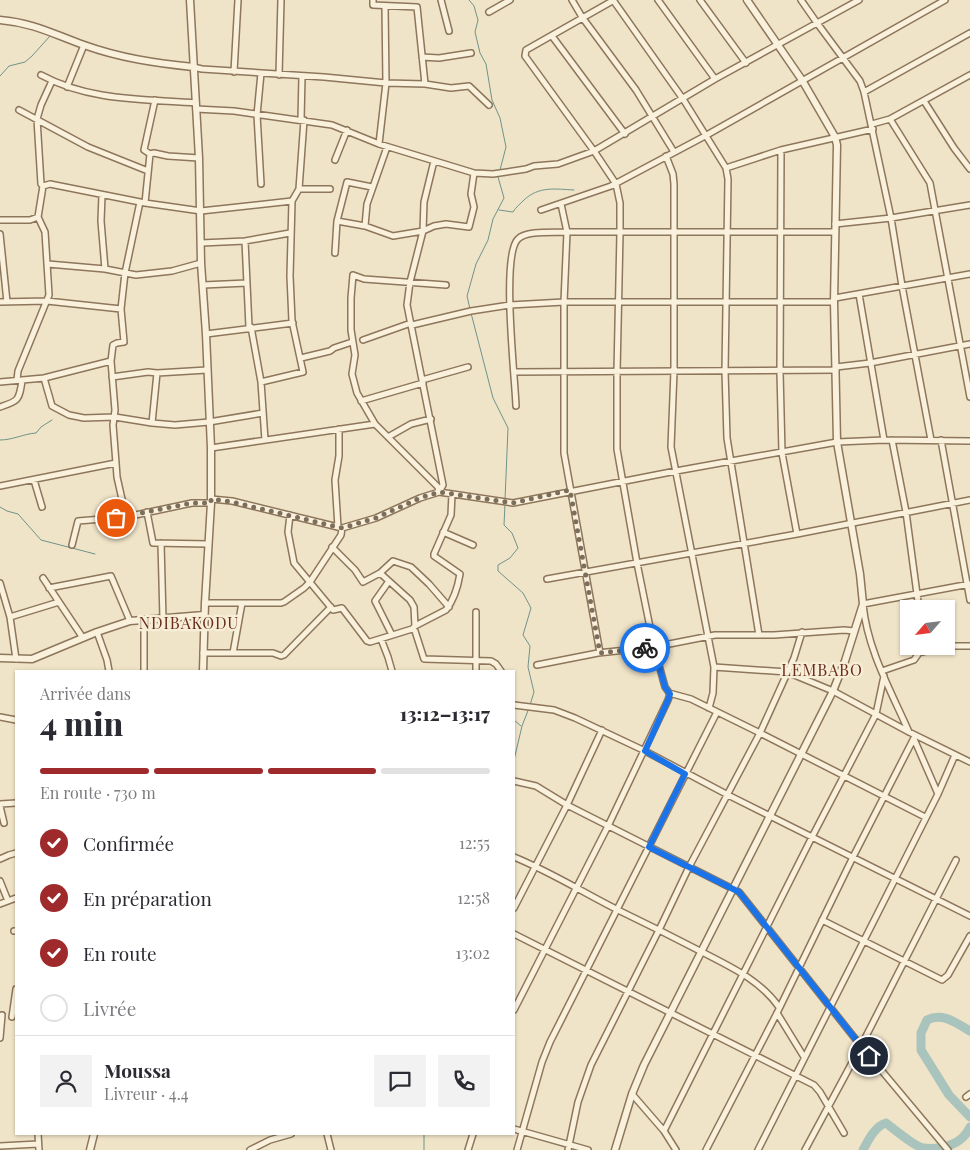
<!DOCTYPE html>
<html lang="fr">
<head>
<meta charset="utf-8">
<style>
  body { margin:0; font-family:"Playfair Display",serif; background:#f2f2f3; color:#2b2b33; height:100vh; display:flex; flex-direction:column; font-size:19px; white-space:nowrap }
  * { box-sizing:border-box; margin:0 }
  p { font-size:16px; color:#7c7c81 }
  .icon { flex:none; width:28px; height:28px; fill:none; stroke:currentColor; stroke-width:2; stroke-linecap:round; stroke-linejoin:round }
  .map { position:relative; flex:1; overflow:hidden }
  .drawer { position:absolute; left:15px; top:670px; width:500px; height:465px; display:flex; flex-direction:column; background:#fff; border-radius:0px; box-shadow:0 1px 4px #0004 }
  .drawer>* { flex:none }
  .needle { width:32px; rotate:242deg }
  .tools { position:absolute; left:900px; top:600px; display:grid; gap:10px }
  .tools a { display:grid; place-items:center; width:55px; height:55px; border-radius:0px; background:#fff; box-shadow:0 1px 4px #0004; font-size:25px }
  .pin { position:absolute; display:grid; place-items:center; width:42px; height:42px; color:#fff; margin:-21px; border:2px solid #fff; border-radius:50%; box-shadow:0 1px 5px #0007 }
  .courier { position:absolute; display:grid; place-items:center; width:50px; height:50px; margin:-25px; border:4px solid #1a73e8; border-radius:50%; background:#fff; color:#222; box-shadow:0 1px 6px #0007 }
  .summary em { font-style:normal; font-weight:800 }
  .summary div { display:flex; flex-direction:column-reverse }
  .summary { display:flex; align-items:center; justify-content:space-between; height:85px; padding:0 25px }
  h1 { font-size:32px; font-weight:800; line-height:38px }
  .bar { display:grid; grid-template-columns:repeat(4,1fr); gap:8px 5px; align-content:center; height:60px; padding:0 25px }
  .bar i { height:6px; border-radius:4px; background:#e1e1e2 }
  .bar .active { background:#9e2a2b }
  .bar p { grid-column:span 4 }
  .line { display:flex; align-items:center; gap:12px; padding:0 25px; border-top:1px solid #e1e1e2 }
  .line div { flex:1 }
  .round { display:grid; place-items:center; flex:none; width:52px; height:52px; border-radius:0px; background:#f2f2f3 }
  ol { padding:0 25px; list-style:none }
  li { display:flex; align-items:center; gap:15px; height:55px }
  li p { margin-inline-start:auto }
  li .icon { padding:5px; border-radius:50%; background:#9e2a2b; color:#fff; stroke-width:4 }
  li:last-child { color:#7c7c81 }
  li i { width:28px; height:28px; border:2px solid #e1e1e2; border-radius:50% }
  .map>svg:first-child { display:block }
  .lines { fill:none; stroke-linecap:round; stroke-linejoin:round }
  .stream { stroke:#6f938a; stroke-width:1 }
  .river { stroke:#a9c4bc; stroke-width:9 }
  .minor-casing { stroke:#8d765c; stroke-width:8 }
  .tertiary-casing { stroke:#8d765c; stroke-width:9 }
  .minor { stroke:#faf1dc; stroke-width:5 }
  .tertiary { stroke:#faf1dc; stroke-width:6 }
  .done { stroke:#7c6e5b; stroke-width:5; stroke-dasharray:0 9 }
  .route { stroke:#1a73e8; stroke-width:6 }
  .labels { text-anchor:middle; stroke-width:4.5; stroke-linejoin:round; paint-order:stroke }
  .quarter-label { font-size:16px; letter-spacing:1px; fill:#6b2e1e; stroke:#f7eed8 }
</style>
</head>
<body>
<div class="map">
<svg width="970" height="1150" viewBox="0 0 970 1150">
  <rect width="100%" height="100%" fill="#f0e4c8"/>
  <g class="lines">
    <path class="stream" d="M469,0L474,6L478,20L475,32L480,53L486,64L492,100L500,118L506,147L500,170
      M0,76L9,66L25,62L32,56L50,36
      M499,210L513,212C516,207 520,204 524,200C539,186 555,189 574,190
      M470,309L467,296L476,264L488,240L493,219L504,198L498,177L499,174
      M471,313L493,398L508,428L505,500
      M0,440C13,440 23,434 36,433L41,427L52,420
      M505,504L504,525L512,533L518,548L510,558L498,565V571L523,593L531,608L523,635L530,646L528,667L534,692L530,705
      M0,507L7,511L18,514L41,540L95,554
      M514,720L521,726
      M514,760L522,726L529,708
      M424,1150V1134"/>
    <path class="river" d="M970,1031C956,1023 943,1012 927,1020L921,1033V1050L949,1095L970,1117
      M863,1150C868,1141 875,1126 886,1123C894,1129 915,1147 923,1148C941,1150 962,1145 970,1127"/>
    <g class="minor-casing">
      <path id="minor" d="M373,0V5L417,7L425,84
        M441,0L449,31
        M572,0L582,17L636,90L674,152
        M613,0L683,99L726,168L728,179L725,371L727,438L759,635
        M658,0L715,79
        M700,0L746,63
        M801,0L817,23L860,81L864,92L891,218L902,286L931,440
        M489,12L510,0
        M552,36L625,134
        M422,57L439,58L471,53
        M193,67L202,69L324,77L386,83L425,84L451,88L469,86L489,105
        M234,72L238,0
        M261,73L257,115L261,184
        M41,75C89,101 143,99 196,103
        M279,75L281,0
        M67,87L84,45
        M864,92L970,33
        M924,101L954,148L970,169
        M196,109L234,111L332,125L379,144L474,173L493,174L526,169L534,166L558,164L594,151L715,79L859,0
        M19,110L88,147L148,171
        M890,119L930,183L970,397
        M301,120L302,76
        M872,124L890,119L970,75
        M379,144L386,83L385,6
        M781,150L780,372L782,453L797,534
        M150,154L154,153L168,156L199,158
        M666,156L673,174L674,184V371L671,447L714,667L713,693L709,708
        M335,160L347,130
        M434,161L424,202L423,231L410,282L407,305L443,485L439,492
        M726,168L781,150L873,129
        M43,186L41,184L37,119L41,105L52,81
        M299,189H330
        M102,195L101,221L105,269
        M145,203L150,154L144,150L155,100
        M561,204L567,232L564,302V453L600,653
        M541,210L611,186L705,136L945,0
        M0,220H30L38,217L43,186L50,184L145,203L201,211L292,201
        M337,221L365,226L393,236L423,231L434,226L446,224L469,227L474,207L471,194L474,173
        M835,224L891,218L970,205
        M365,226L367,204L387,147
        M0,234L7,302
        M245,241L249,327
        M201,243L245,241L290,233
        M335,253L337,221L347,182L372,187
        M48,264L105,269L136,275L172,271L201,263
        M203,285L247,283
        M859,294L884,440
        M835,298L970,274
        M0,302L47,301L121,309
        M412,325L471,311L510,305L564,302H834
        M251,327L261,382L265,440
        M206,334L293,323
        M363,340L411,323
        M301,358L330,351L334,348L352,342
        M836,367L870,363L970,344
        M514,372L836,370
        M112,377L148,372L157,373L207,370
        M44,378L52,406L69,415L84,418L115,417L152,423L175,425L209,422L263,413
        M17,380L18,371L49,295L45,232L38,217
        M422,380L468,367
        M0,382L44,378L111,361
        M261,382L303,372L292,321L290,276L292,201L299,189L304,120
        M361,401L423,383
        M516,406C515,377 501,255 518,239C527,230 555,233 567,232H835
        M0,407C19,401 19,400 22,381
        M152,423L157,373
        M388,437L411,424L431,419
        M892,440L906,512L919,609
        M941,440L970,600
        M211,448L375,424
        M34,480L42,507
        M0,486L116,463
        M439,492L438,487L375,424L357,393L352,374L355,355L351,330V298L353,275L364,279L446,285
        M211,499L232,501L342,528L376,518L420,498L439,492L513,503L676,471L837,442L884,440L970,441
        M147,512L153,543L208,544
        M290,515L288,532L294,563L333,610L342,608L367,641L370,642L412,629L415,631L424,659L491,661L496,664L501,671
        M126,517L117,477L116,463L113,425L115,410L111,361L113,345L117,343L124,342L121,309L125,273L140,202
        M338,527L335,480L339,456V429
        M443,532L473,545
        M161,543L163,619
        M72,545L78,521L126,517L192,503H211
        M332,547L355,570L363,582L380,573L410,600L414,607L415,626
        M380,573L393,561L411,567L429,584L449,607
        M43,578L83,638
        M547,579L797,534L970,500
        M389,581L375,601L392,635
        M0,583L10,617L16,659
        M49,588L111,576L130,621
        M205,603H281L284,602L304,588L310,582L341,535L342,528
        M10,617L59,602
        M412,629L415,626L446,610C453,601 458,586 460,574L434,556V554L451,515L452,494
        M97,632L107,660L109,671
        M381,639L388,657L392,671
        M946,646H970
        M203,653H273L281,656L284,655L331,607
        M233,653L242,603
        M537,665L598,653L654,647L715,635H774L844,630L854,631
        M714,667L787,672L833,691L909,732L970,762
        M144,671V620
        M476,671V612
        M882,671L914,660L919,653L946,646
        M669,693L691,699L760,733L925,817
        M514,705L554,710L575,718L645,751L728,795L970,916
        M0,717L16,720
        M909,732C891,691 867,649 863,604L970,584
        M914,739L938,794
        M514,781L536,786L567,805L739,892L861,1046L948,1150
        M0,804L16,803
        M0,806L4,823
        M514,857C551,872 584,893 620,911C647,924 675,938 702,952C731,967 760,980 779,1007
        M0,859L9,855L16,853
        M0,881L8,901
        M0,904L16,898
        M514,908L567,805L602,730
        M822,920L942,980L948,975L970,936
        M14,931H16
        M514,934L814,1085L820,1092L844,1133
        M514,1010L608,826L668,700L670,694L665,687L654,647L637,563L617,449V372L620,233V203L616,184L594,151L525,56L526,50L614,0
        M777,1013L804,1057
        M12,1017L16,989
        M0,1038L2,1015
        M632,1094L664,1131L676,1150
        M966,1097L970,1094
        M514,1129L588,1150
        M664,1131L812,837L876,714L884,676
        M38,1134L39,1150
        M327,1134L331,1150
        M0,1146L38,1144
        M250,1150L270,1140L291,1134
        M468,1150L473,1134
        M517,1150L542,1062L550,1042L717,712
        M568,1150L578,1102L591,1065L659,930L689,867L760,733L794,658L802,632
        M706,1150L777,1013L853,857L915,736
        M758,1150L938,794L955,755
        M805,1150L861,1046L956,860"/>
    </g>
    <g class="tertiary-casing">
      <path id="tertiary" d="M190,0L199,158L201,263L206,334L211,448V503L205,603L203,671
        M0,20C34,23 53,34 84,45C120,58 155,63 193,67
        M0,658L32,659L97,632L130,621L204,615
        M90,1150L94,1134
        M615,1150L632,1094L644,1065L833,691L845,661L863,604L860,574L837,442L834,302L837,145L835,137L802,80L747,0"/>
    </g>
    <use href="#minor" class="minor"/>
    <use href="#tertiary" class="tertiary"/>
  </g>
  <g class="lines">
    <path class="done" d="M116,518L192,503H211V499L232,502L342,528L376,518L420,498L439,492L513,503L570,490L600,653L645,648"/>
    <path class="route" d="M645,648L654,647L665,687L670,694L668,700L645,751L685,774L649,847L739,892L869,1056"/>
  </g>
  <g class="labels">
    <g class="quarter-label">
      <text x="189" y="629">NDIBAKODU</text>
      <text x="822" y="676">LEMBABO</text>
    </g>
  </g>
</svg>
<div class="tools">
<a><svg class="needle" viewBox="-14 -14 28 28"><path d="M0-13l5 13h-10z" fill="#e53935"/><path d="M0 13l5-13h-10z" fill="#7c7c81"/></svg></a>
</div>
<div class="pin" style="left:116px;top:518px;background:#ea580c"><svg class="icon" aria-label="bag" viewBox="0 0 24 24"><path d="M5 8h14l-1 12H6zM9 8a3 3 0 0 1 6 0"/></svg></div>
<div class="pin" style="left:869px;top:1056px;background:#1f2937"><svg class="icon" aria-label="home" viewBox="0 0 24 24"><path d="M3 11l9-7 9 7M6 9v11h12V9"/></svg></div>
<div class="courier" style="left:645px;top:648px"><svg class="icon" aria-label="bike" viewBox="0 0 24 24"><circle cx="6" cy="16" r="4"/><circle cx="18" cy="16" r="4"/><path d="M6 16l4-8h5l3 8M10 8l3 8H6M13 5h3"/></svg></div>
<section class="drawer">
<div class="summary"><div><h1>4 min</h1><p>Arrivée dans</p></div><em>13:12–13:17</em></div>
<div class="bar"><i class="active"></i><i class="active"></i><i class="active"></i><i></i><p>En route · 730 m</p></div>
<ol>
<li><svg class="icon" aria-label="check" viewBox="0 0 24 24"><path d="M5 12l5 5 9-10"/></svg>Confirmée<p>12:55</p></li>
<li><svg class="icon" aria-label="check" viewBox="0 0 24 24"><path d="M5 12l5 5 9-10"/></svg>En préparation<p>12:58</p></li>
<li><svg class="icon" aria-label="check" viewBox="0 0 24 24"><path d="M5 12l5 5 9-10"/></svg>En route<p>13:02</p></li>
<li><i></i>Livrée</li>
</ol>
<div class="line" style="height:90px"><a class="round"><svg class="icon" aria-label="person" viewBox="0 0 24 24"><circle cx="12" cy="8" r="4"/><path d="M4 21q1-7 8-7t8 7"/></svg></a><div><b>Moussa</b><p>Livreur · 4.4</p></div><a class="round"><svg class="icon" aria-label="chat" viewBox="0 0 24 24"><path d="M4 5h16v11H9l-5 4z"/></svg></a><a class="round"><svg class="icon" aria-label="phone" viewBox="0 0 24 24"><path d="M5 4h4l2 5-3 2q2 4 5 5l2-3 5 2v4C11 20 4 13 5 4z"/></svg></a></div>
</section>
</div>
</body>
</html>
